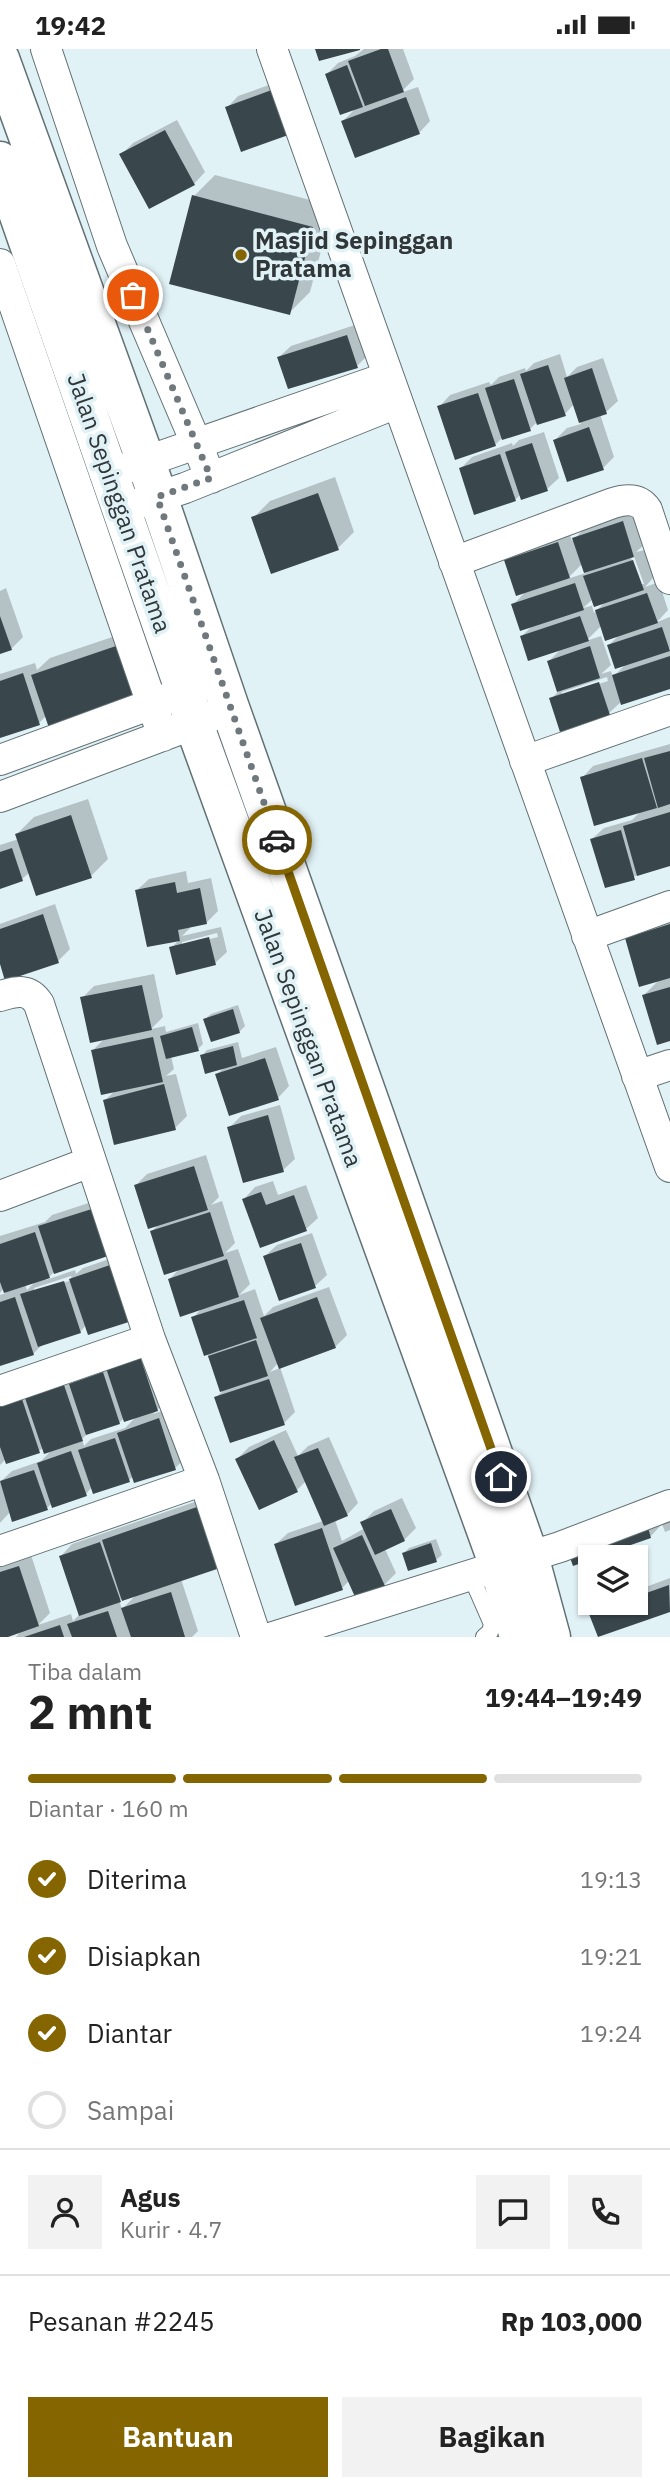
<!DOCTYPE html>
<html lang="id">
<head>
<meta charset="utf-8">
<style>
  body { margin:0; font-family:"IBM Plex Sans",sans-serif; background:#f2f2f2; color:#222; height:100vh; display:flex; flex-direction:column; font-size:26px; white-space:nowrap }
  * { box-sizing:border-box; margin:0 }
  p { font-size:23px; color:#767676 }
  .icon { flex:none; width:38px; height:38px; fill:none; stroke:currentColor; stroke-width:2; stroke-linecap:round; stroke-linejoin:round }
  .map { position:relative; height:1588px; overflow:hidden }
  .drawer { display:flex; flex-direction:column; background:#fff; flex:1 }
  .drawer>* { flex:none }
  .buttons { position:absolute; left:578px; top:1496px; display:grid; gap:14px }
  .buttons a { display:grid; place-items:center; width:70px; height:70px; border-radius:0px; background:#fff; box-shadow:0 2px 5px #0004; font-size:35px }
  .pin { position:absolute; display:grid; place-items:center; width:60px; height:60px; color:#fff; margin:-30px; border:4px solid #fff; border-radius:50%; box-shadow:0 2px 7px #0007 }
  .courier { position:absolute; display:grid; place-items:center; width:70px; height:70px; margin:-35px; border:5px solid #846500; border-radius:50%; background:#fff; color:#222; box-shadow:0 2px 9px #0007 }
  .summary em { font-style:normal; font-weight:700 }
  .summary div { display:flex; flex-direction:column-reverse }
  .summary { display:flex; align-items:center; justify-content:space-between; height:119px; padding:0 28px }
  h1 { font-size:46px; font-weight:700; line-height:52px }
  .bar { display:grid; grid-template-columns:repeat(4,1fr); gap:10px 7px; align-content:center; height:84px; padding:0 28px }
  .bar i { height:9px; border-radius:5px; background:#e0e0e0 }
  .bar .selected { background:#846500 }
  .bar p { grid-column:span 4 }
  .line { display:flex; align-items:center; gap:18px; padding:0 28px; border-top:2px solid #e0e0e0 }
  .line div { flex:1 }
  .round { display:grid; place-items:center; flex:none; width:74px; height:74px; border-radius:0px; background:#f2f2f2 }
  ol { padding:0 28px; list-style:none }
  li { display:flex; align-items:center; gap:21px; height:77px }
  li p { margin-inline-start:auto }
  li .icon { padding:7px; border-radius:50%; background:#846500; color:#fff; stroke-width:4 }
  li:last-child { color:#767676 }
  li i { width:38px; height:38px; border:4px solid #e0e0e0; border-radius:50% }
  .primary-button { display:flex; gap:14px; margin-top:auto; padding:14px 28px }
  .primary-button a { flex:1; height:80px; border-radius:0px; background:#846500; color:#fff; font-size:28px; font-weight:700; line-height:80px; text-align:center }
  .primary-button a+a { background:#f2f2f2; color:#222 }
  .status { display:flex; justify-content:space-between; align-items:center; height:49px; padding:0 35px; background:#fff; direction:ltr }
  .status svg { height:19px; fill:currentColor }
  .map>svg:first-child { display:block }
  .shadow { fill:#0003; fill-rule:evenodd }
  .building { fill:#39464b }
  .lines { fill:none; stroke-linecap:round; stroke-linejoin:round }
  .lane-casing { stroke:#617075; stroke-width:18 }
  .street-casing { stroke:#617075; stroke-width:32 }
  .secondary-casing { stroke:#617075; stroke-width:41 }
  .lane { stroke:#fff; stroke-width:16 }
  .street { stroke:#fff; stroke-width:30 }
  .secondary { stroke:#fff; stroke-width:38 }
  .done { stroke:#6f787c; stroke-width:7; stroke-dasharray:0 12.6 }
  .route { stroke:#846500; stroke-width:9 }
  .poi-dot { fill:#846500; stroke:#e1f2f7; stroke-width:2.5 }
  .labels { text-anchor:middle; stroke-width:7; stroke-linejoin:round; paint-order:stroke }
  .poi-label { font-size:24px; font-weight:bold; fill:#313739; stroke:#e1f2f7; text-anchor:start }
  .street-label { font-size:24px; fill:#313739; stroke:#e1f2f7 }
</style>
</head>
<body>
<div class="status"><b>19:42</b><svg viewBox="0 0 49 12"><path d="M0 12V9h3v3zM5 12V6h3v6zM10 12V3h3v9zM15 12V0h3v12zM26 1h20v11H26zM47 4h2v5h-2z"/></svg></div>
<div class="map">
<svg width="670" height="1588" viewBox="0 0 670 1588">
  <rect width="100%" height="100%" fill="#e1f2f7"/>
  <path class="shadow" d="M364,0H403L414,30L400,44L418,38L430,72L419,84L343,72L358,57L327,25L338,14L355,7Z
    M289,29L242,100L227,59L238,47Z
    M177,71L205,123L194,135L122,105L133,94Z
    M215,126L333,157L310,243L289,264L194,147Z
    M358,275L368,306L357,317L279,308L291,297Z
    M560,305L567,328L577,318L603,309L618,352L606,363L600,365L614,408L603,419L555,391L567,379L581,375L574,355L565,365L538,372L530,380L502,389L495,396L439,358L450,346L489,333L491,336L499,328L525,319L526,322L534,314Z
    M544,383L559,429L547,440L521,445L516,450L475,464L461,419L472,408L512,394L513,397L519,391Z
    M335,428L354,483L338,499L253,469L270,452Z
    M634,462L645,495L636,503L645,501L654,528L645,538L659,533L668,561L657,573L670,568V599L668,602L670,601V638L622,652L609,664L561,681L551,650L559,642L549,612L562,599L522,587L533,576L513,556L527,541L506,511L518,500L569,483L572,492L586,478ZM632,502L644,535H640L629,503ZM583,514L586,524L567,530ZM593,550L595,556L583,559ZM606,552L594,564L592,557ZM602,576L620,585L609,596L626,615L613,628L611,622L601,625L611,616L601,587L586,592ZM607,628L608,632L562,647V643Z
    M6,539L23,588L11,600L0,603V542Z
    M133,581L151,635L46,667L39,674L0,687V625L35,614L37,621L50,609Z
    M670,695V815L606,837L592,790L604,779L632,771L641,762L582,729L593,717Z
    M88,750L108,810L91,827L30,823L22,830L0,838V796L19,790L17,785L34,768Z
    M186,822L188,834L211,829L218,862L206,874L191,878L182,887L221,878L227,903L215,914L171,899L180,890L149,896L137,841L149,830ZM217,884L218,888L182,897V893Z
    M55,855L70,900L58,912L0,910V875Z
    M670,868V990L644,946L660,930L627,889L638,878Z
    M154,925L163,968L151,980L165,977L166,983L198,974L203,995L198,1000L171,1007L174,1020L166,1027L176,1025L187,1067L175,1079L105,1051L115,1042L93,1001L105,989L82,949L94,937Z
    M238,956L245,977L239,983L205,970L211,965Z
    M238,993L242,1009L276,998L289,1037L278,1049L217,1025L226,1017L202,1007L207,1001Z
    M280,1056L295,1110L283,1121L229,1079L241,1067Z
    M206,1106L219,1148L211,1156L222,1152L235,1194L225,1204L238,1200L250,1235L239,1246L255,1240L264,1267L273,1258L329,1238L347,1286L336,1297L280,1318L295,1363L284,1374L216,1348L222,1343L193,1269L203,1258L170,1230L180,1219L152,1182L159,1175L136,1136L147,1125ZM278,1314L280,1319L270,1323Z
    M273,1132L278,1146L306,1136L318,1169L306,1180L244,1150L255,1138Z
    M107,1148L55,1222L46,1231L75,1221L76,1225L83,1219L124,1205L86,1276L80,1283L43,1295L33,1305L0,1316V1246L6,1244L4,1239L0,1244V1187L45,1173L52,1166ZM71,1227L72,1231L34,1243V1239ZM37,1231L27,1241L25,1235Z
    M312,1184L327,1226L315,1237L265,1207L277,1196Z
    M151,1294L169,1349L153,1365L171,1359L187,1408L175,1419L134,1427L129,1431L92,1438L86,1445L52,1454L47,1459L10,1463L0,1474V1433L12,1422L41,1412L53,1400L44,1398L39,1402L7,1413L6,1410L0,1416V1352ZM136,1368L125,1379L91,1390L84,1397L82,1390L88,1384L119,1374L124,1369Z
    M286,1381L298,1407L308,1397L329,1388L358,1454L347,1466L335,1471L342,1492L365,1479L363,1473L374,1462L402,1449L416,1479L404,1491L385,1500L396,1524L384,1536L349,1532L342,1539L276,1495L288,1484L323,1472L306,1432L297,1441L260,1459L237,1410L249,1398Z
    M209,1448L228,1507L216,1518L181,1530L198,1582L192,1588H16L22,1581L0,1588V1517L31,1506L50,1564L38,1576L71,1565L73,1572L80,1565L61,1507L72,1495ZM137,1545L122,1560L119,1551Z
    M670,1465V1481L665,1483L662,1475L651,1487L574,1515Z
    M436,1490L442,1506L436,1511L404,1504L409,1499Z
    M670,1529V1561L599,1587L592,1566L603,1554H635V1542Z"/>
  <path class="building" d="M315,0H360V1L319,12Z
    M381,0H388L404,43L365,57L348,12Z
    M347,16L363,58L340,66L325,25Z
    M277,39L294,84L241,103L225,58Z
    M406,48L420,85L355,109L341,72Z
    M165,81L195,136L149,160L119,105Z
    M192,146L313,178L290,266L169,235Z
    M347,286L358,319L288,340L277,308Z
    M548,316L566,367L537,376L520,325Z
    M592,319L607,365L579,374L564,329Z
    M514,330L531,382L502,391L485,339Z
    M478,344L496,397L455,411L437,357Z
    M589,378L604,421L567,433L553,391Z
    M532,394L548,442L521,451L505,403Z
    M500,405L516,452L474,466L459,419Z
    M318,444L339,501L271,525L251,468Z
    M623,472L634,508L584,524L572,489Z
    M558,493L570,529L516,547L504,511Z
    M633,511L644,541L594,558L583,527Z
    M575,534L584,561L520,582L511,555Z
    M647,544L658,574L605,592L595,561Z
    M0,567L12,601L0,605Z
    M580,567L589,592L528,612L520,587Z
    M662,578L670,602L615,620L607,596Z
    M116,597L136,653L50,682L31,626Z
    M590,597L600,629L557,643L547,612Z
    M670,607V640L621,656L612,626Z
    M23,624L40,676L0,689V632Z
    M599,633L610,666L560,683L549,649Z
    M670,702V755L658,759L644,709Z
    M642,709L657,759L594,777L580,728Z
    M670,763V817L637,827L623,777Z
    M71,766L92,829L36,847L15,785Z
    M621,781L635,831L605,839L590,790Z
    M12,799L23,832L0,840V803Z
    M175,833L177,844L200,839L207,875L178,881L180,892L147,898L135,841Z
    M43,865L59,914L5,932L0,915V880Z
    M670,875V929L639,938L625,889Z
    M209,888L216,916L176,926L169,898Z
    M142,936L152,981L90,994L80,948Z
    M670,938V992L657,996L642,946Z
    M233,960L240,984L211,993L203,970Z
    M192,978L199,1002L166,1010L160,987Z
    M153,988L163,1033L101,1046L91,1001Z
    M233,997L237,1016L205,1025L200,1006Z
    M265,1009L279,1051L229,1067L215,1025Z
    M164,1035L176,1081L114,1096L103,1051Z
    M268,1066L284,1123L243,1134L227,1078Z
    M194,1117L208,1161L148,1180L134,1136Z
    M261,1143L266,1156L294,1146L307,1182L260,1199L242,1150Z
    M95,1159L111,1206L54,1225L38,1177Z
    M210,1163L224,1207L164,1226L150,1182Z
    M35,1183L50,1229L4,1244L0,1233V1195Z
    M301,1194L316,1239L279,1252L263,1207Z
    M227,1210L239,1248L180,1268L168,1230Z
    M113,1215L132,1272L88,1286L69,1230Z
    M64,1232L81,1284L38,1298L20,1245Z
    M15,1248L34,1306L0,1317V1253Z
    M317,1248L336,1299L279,1320L260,1269Z
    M244,1251L257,1289L204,1307L191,1268Z
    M256,1291L268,1327L220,1343L208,1307Z
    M139,1304L158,1362L124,1373L105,1316Z
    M103,1323L120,1375L86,1386L69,1335Z
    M269,1330L285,1376L230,1394L214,1348Z
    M64,1336L83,1392L44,1405L25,1349Z
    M22,1350L40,1404L6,1415L0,1398V1358Z
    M159,1369L176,1421L134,1434L117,1384Z
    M115,1389L130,1433L93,1445L78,1401Z
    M274,1391L298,1443L259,1461L235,1410Z
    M318,1399L348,1467L324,1477L294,1408Z
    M71,1402L87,1447L52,1459L37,1414Z
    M34,1421L48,1461L12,1473L0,1432Z
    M197,1458L217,1520L122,1552L102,1491Z
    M391,1460L405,1492L375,1506L360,1473Z
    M647,1475L651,1489L596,1508H590V1511L573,1517L568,1503Z
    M322,1479L343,1541L295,1557L274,1495Z
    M362,1486L385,1537L356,1550L333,1499Z
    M100,1493L121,1553L79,1567L59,1507Z
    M431,1494L437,1513L408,1522L402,1504Z
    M19,1517L39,1577L8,1588H0V1523Z
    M669,1536L670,1563L598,1588L589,1565L620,1554H635V1548Z
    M171,1543L185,1588H131L121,1559Z
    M108,1562L117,1588H72L67,1575Z
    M60,1576L64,1588H24Z"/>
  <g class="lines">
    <g class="lane-casing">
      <path id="lane" d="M471,1527L492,1575L490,1583L484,1588"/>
    </g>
    <g class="street-casing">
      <path id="street" d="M46,0L112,197L211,429
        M272,0L670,1118
        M0,215L163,687
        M127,419L388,328
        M140,454L185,439L397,354
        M454,513L613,454C626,450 639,449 647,461L670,530
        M0,711L171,648
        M525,712L670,661
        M0,748L194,675L230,659
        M587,887L670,857
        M0,947C17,942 29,939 39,955L150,1290L204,1431L256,1588
        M637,1027L670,1016
        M0,1147L90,1113
        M0,1342L150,1290
        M0,1502L204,1431
        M273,1588L560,1498L670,1456"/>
    </g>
    <g class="secondary-casing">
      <path id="secondary" d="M0,10L146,413L230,659L373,1062L529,1507L551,1588
        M0,112L185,643L194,675L499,1517L519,1588"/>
    </g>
    <use href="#lane" class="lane"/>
    <use href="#street" class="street"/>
    <use href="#secondary" class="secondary"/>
  </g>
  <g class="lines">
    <path class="done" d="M133,246L211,429L157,448L277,791"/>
    <path class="route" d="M277,791L501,1428"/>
  </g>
  <circle class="poi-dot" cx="241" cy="206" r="7"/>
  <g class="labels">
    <g class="poi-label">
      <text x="255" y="200">Masjid Sepinggan<tspan x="255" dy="28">Pratama</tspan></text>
    </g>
    <g class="street-label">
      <text transform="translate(119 454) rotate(71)" y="8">Jalan Sepinggan Pratama</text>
      <text transform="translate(308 989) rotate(70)" y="8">Jalan Sepinggan Pratama</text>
    </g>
  </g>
</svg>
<div class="buttons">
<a><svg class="icon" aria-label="layers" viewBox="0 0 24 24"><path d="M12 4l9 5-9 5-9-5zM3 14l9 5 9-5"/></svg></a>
</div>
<div class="pin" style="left:133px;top:246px;background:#ea580c"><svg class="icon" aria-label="bag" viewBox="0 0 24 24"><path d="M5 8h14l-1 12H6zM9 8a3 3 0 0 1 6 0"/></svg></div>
<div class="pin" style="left:501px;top:1428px;background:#1f2937"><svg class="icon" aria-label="home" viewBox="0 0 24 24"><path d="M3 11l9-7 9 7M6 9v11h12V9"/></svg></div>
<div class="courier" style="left:277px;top:791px"><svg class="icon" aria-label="car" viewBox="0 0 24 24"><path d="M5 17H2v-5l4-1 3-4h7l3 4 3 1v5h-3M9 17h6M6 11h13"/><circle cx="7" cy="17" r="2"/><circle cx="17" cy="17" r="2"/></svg></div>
</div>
<section class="drawer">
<div class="summary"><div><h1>2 mnt</h1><p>Tiba dalam</p></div><em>19:44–19:49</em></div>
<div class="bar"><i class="selected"></i><i class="selected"></i><i class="selected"></i><i></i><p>Diantar · 160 m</p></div>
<ol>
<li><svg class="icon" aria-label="check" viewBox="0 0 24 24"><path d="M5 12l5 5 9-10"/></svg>Diterima<p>19:13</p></li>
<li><svg class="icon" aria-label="check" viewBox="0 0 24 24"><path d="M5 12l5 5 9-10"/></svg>Disiapkan<p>19:21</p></li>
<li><svg class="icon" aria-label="check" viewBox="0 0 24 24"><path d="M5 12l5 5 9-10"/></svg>Diantar<p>19:24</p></li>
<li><i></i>Sampai</li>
</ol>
<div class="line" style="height:126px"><a class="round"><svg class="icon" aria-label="person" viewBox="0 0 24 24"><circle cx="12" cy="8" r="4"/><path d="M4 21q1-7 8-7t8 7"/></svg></a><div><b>Agus</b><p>Kurir · 4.7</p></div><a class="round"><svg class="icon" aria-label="chat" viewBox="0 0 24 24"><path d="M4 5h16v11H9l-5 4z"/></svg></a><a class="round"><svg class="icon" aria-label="phone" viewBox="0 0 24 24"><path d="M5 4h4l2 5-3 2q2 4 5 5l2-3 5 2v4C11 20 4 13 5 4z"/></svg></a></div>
<div class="line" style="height:91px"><div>Pesanan #2245</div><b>Rp 103,000</b></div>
<div class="primary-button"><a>Bantuan</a><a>Bagikan</a></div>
</section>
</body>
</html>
